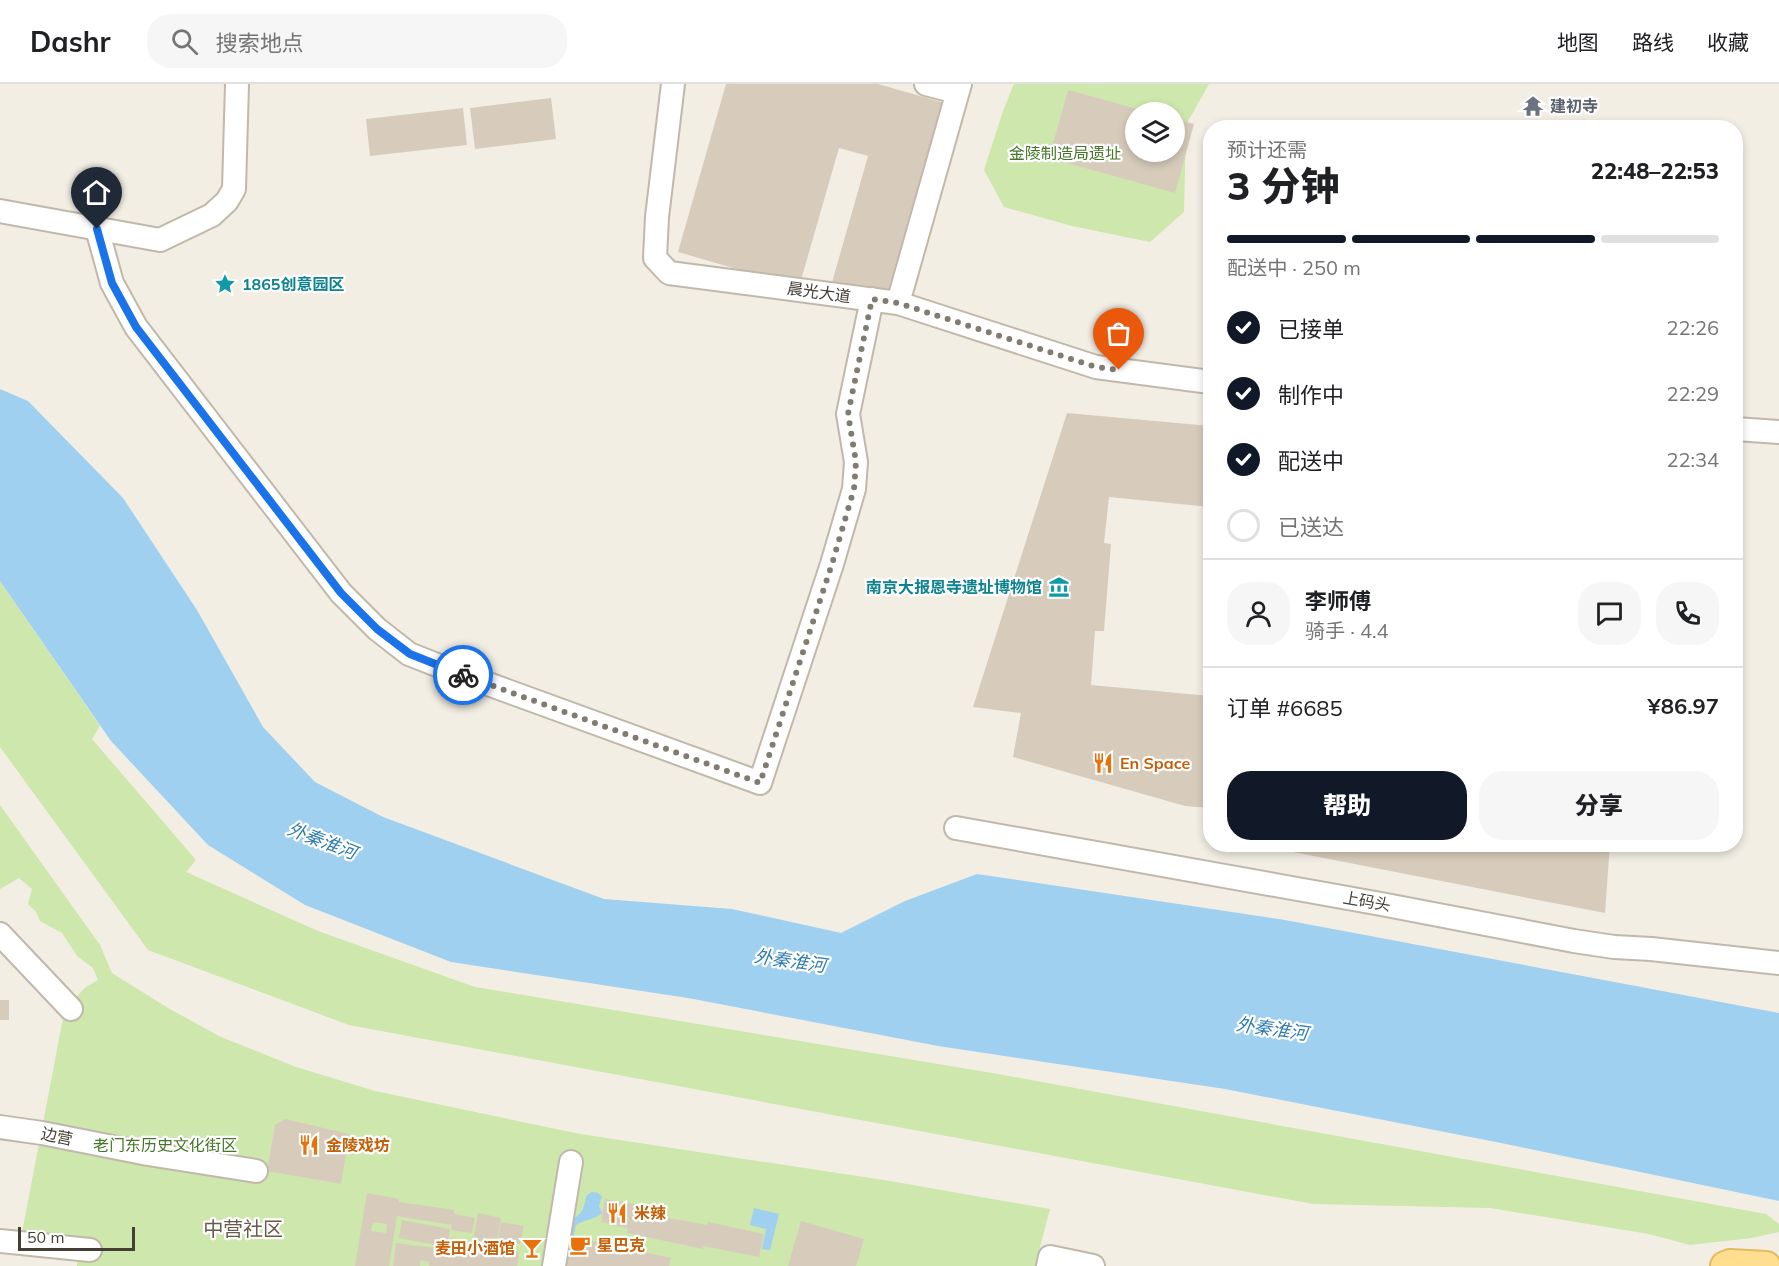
<!DOCTYPE html>
<html lang="zh">
<head>
<meta charset="utf-8">
<style>
  body { margin:0; font-family:Mulish,"Noto Sans SC",sans-serif; background:#f6f6f6; color:#202124; height:100vh; display:flex; flex-direction:column; font-size:22px; white-space:nowrap }
  * { box-sizing:border-box; margin:0 }
  p { font-size:20px; color:#757577 }
  .icon { flex:none; width:33px; height:33px; fill:none; stroke:currentColor; stroke-width:2; stroke-linecap:round; stroke-linejoin:round }
  .map { position:relative; flex:1; overflow:hidden }
  .drawer { position:absolute; left:1203px; top:36px; width:540px; height:732px; display:flex; flex-direction:column; background:#fff; border-radius:24px; box-shadow:0 3px 9px #0003 }
  .drawer>* { flex:none }
  .controls { position:absolute; left:1125px; top:18px; display:grid; gap:12px }
  .controls a { display:grid; place-items:center; width:60px; height:60px; border-radius:50%; background:#fff; box-shadow:0 3px 9px #0003; font-size:30px }
  .scale { position:absolute; left:18px; bottom:15px; width:117px; box-sizing:border-box; padding-left:6px; border:3px solid #443e34; border-top:0; font-size:16px; line-height:21px; white-space:nowrap; color:#443e34; -webkit-text-stroke:4px #fff; paint-order:stroke }
  .pin { position:absolute; display:grid; place-items:center; width:51px; height:51px; color:#fff; margin:-62px -26px; border-radius:50% 50% 50% 0; rotate:-45deg; box-shadow:0 0 6px #0007 }
  .pin .icon { rotate:45deg }
  .courier { position:absolute; display:grid; place-items:center; width:60px; height:60px; margin:-30px; border:4px solid #1a73e8; border-radius:50%; background:#fff; color:#222; box-shadow:0 2px 8px #0007 }
  .overview em { font-style:normal; font-weight:800 }
  .overview div { display:flex; flex-direction:column-reverse }
  .overview { display:flex; align-items:center; justify-content:space-between; height:102px; padding:0 24px }
  h1 { font-size:39px; font-weight:800; line-height:45px }
  .bar { display:grid; grid-template-columns:repeat(4,1fr); gap:9px 6px; align-content:center; height:72px; padding:0 24px }
  .bar i { height:8px; border-radius:4px; background:#e0e0e0 }
  .bar .on { background:#111827 }
  .bar p { grid-column:span 4 }
  .line { display:flex; align-items:center; gap:15px; padding:0 24px; border-top:2px solid #e0e0e0 }
  .line div { flex:1 }
  .round { display:grid; place-items:center; flex:none; width:63px; height:63px; border-radius:24px; background:#f6f6f6 }
  ol { padding:0 24px; list-style:none }
  li { display:flex; align-items:center; gap:18px; height:66px }
  li p { margin-inline-start:auto }
  li .icon { padding:6px; border-radius:50%; background:#111827; color:#fff; stroke-width:4 }
  li:last-child { color:#757577 }
  li i { width:33px; height:33px; border:3px solid #e0e0e0; border-radius:50% }
  .action { display:flex; gap:12px; margin-top:auto; padding:12px 24px }
  .action a { flex:1; height:69px; border-radius:24px; background:#111827; color:#fff; font-size:24px; font-weight:800; line-height:69px; text-align:center }
  .action a+a { background:#f6f6f6; color:#202124 }
  header { display:flex; align-items:center; gap:36px; box-sizing:border-box; height:84px; padding:0 30px; background:#fff; border-bottom:2px solid #e0e0e0 }
  header strong { font-size:28px }
  nav { display:flex; gap:33px; margin-inline-start:auto; font-size:21px }
  .search { width:420px; height:54px; background:#f6f6f6; display:flex; align-items:center; gap:15px; box-sizing:border-box; padding:0 21px; border-radius:24px; color:#757577; font-size:22px }
  .map>svg:first-child { display:block }
  .green { fill:#cde7ac; fill-rule:evenodd }
  .water { fill:#9fd0f0 }
  .building { fill:#d7ccbc; fill-rule:evenodd }
  .lines { fill:none; stroke-linecap:round; stroke-linejoin:round }
  .minor-casing { stroke:#c1b8aa; stroke-width:26 }
  .major-casing { stroke:#e4ba60; stroke-width:32 }
  .minor { stroke:#fff; stroke-width:22 }
  .major { stroke:#ffde90; stroke-width:28 }
  .done { stroke:#817c72; stroke-width:6; stroke-dasharray:0 10.8 }
  .route { stroke:#1a73e8; stroke-width:8 }
  .labels { text-anchor:middle; stroke-width:4.5; stroke-linejoin:round; paint-order:stroke }
  .worship-label { font-size:16px; font-weight:bold; fill:#5b616d; stroke:#fff; text-anchor:start }
  .park-label { font-size:16px; fill:#467627; stroke:#fff }
  .culture-label { font-size:16px; font-weight:bold; fill:#0d838f; stroke:#fff; text-anchor:start }
  .street-label { font-size:16px; fill:#443e34; stroke:#fff }
  .food-label { font-size:16px; font-weight:bold; fill:#c56008; stroke:#fff; text-anchor:start }
  .water-label { font-size:18px; font-style:italic; fill:#2d7bb0; stroke:#fff }
  .quarter-label { font-size:20px; fill:#675b4b; stroke:#fff }
</style>
</head>
<body>
<header>
<strong>Dashr</strong>
<div class="search"><svg class="icon" aria-label="search" viewBox="0 0 24 24"><circle cx="10" cy="10" r="6"/><path d="M15 15l6 6"/></svg>搜索地点</div>
<nav><a>地图</a><a>路线</a><a>收藏</a></nav>
</header>
<div class="map">
<svg width="1779" height="1182" viewBox="0 0 1779 1182">
  <rect width="100%" height="100%" fill="#f2eee4"/>
  <path class="green" d="M1014,0H1209L1186,41L1184,128L1150,158L1072,142L1004,123L984,86L1003,27ZM1136,28H1174V68H1136Z
    M0,497L100,642L92,655L196,776L186,788L318,847L475,903L992,989L1766,1130L1779,1140V1148L1752,1154L1690,1161L1649,1150L1490,1124L1313,1120L349,941L148,866L0,663Z
    M0,721L100,861L112,889L168,924L219,952L296,983L375,1007L580,1050L890,1097L1050,1125L1035,1182H77L78,1173L19,1164L65,924L86,903L98,896L93,884L77,872L62,849L40,837L36,828L28,820L32,805L19,794L0,805Z"/>
  <path class="water" d="M0,305L28,317L123,414L197,526L263,643L315,698L383,733L604,815L732,825L841,849L905,817L977,790L1285,836L1779,929V1117L1506,1060L1225,1005L938,962L688,914L451,878L305,821L208,761L111,657L0,497Z
    M592,1108L598,1109L602,1113L599,1122L602,1129C596,1135 584,1136 576,1141L567,1182H562L570,1137C585,1127 582,1127 587,1111Z
    M754,1124L779,1130L770,1166L762,1165L766,1145L750,1141Z"/>
  <path class="building" d="M726,0H878L948,20L889,226L829,209L868,72L839,64L799,203L678,168Z
    M1068,6L1148,28H1136V68H1174V35L1194,40L1175,109L1049,74Z
    M551,14L556,55L475,65L470,24Z
    M463,24L467,61L370,72L366,35Z
    M1206,185H1210V233H1205Z
    M1067,329L1210,342V423L1109,413L1104,459L1111,460L1104,547H1095L1091,601L1210,612V724L1185,722L1013,673L1021,629L973,623Z
    M1736,425H1740L1738,459L1736,458Z
    M1291,760H1610L1605,829L1293,768Z
    M0,916H9V936H0Z
    M285,1035L349,1050L341,1100L267,1087L275,1041Z
    M367,1109L399,1115V1118L454,1126V1130L475,1134L472,1149L451,1146L452,1141L397,1132L389,1182H355ZM373,1138L387,1140L386,1149L371,1147Z
    M605,1115L647,1122L646,1130L707,1141L708,1138L764,1150L759,1173L703,1162V1165L627,1149L628,1144L601,1138Z
    M478,1129L501,1134L496,1161L499,1162V1164L519,1168L517,1182H429V1178L420,1176V1182H393L396,1159L436,1164V1170L447,1172L450,1154L473,1158Z
    M402,1136L450,1145L447,1163L399,1154Z
    M801,1137L864,1155L856,1182H788Z
    M501,1138L524,1142L520,1160L498,1156Z
    M583,1155L671,1174L669,1182H567L572,1162Z"/>
  <g class="lines">
    <g class="minor-casing">
      <path id="minor" d="M673,0L657,133L655,174L669,189L898,219L1096,283L1210,298
        M926,0L957,8
        M0,127L160,156L212,131L227,117L234,105L237,0
        M97,145L112,199L136,243L341,509L377,545L409,570L447,585L760,699L832,480L854,405L856,378L848,330L872,215
        M898,219L960,0
        M1736,345L1779,348
        M956,744L1381,820L1574,857L1614,863L1651,865L1779,879
        M0,850L71,925
        M0,1043L42,1049L148,1070L256,1087
        M0,1157L90,1166
        M554,1182L571,1078
        M1048,1182L1050,1173L1093,1182"/>
    </g>
    <g class="major-casing">
      <path id="major" d="M1725,1182L1730,1180L1766,1182"/>
    </g>
    <use href="#minor" class="minor"/>
    <use href="#major" class="major"/>
  </g>
  <g class="lines">
    <path class="done" d="M463,591L760,699L832,480L854,405L856,378L848,330L872,215L898,219L1096,283L1119,286"/>
    <path class="route" d="M97,145L112,199L136,243L341,509L377,545L410,570L463,591"/>
  </g>
  <defs>
    <g id="temple-bare" transform="scale(1.62)"><path d="M0-6L5-2H3V0L6.5 2.5H4V6H1.5V3h-3V6H-4V2.5H-6.5L-3 0V-2H-5Z" fill="#6b7280" stroke="#fff" stroke-width="2.5" paint-order="stroke"/></g>
    <g id="sight-bare" transform="scale(1.62)"><path d="M0-6L1.8-2.2L6-1.7L2.9 1.2L3.7 5.4L0 3.3L-3.7 5.4L-2.9 1.2L-6-1.7L-1.8-2.2Z" fill="#0f9aa8" stroke="#fff" stroke-width="2.5" paint-order="stroke"/></g>
    <g id="museum-bare" transform="scale(1.62)"><path d="M0-6L6-3V-2H-6V-3ZM-5-1h2V3h-2ZM-1-1h2V3h-2ZM3-1h2V3H3ZM-6 4H6V6H-6Z" fill="#0f9aa8" stroke="#fff" stroke-width="2.5" paint-order="stroke"/></g>
    <g id="restaurant-bare" transform="scale(1.62)"><path d="M-5-6h1v4h1v-4h1v4h1v-4h1v5L-1.5 .5V6h-2V.5L-5-1ZM5-6V6H3V1.5H1.5Q1.5-4 5-6Z" fill="#e8710a" stroke="#fff" stroke-width="2.5" paint-order="stroke"/></g>
    <g id="cafe-bare" transform="scale(1.62)"><path d="M-5.5-4.5H6V0H3Q3 3.5 0 3.5H-2.5Q-5.5 3.5-5.5 0ZM3-3.2v2h1.7v-2ZM-6 4.5H4V6H-6Z" fill="#e8710a" stroke="#fff" stroke-width="2.5" paint-order="stroke"/></g>
    <g id="bar-bare" transform="scale(1.62)"><path d="M-6-5H6L.8 .8V4.5H3.5V6h-7V4.5H-.8V.8Z" fill="#e8710a" stroke="#fff" stroke-width="2.5" paint-order="stroke"/></g>
  </defs>
  <g fill-rule="evenodd">
    <use href="#temple-bare" x="1533" y="22"/>
    <use href="#sight-bare" x="225" y="200"/>
    <use href="#museum-bare" x="1059" y="503"/>
    <use href="#restaurant-bare" x="1103" y="679"/>
    <use href="#restaurant-bare" x="309" y="1061"/>
    <use href="#restaurant-bare" x="617" y="1129"/>
    <use href="#cafe-bare" x="580" y="1161"/>
    <use href="#bar-bare" x="532" y="1164"/>
  </g>
  <g class="labels">
    <g class="worship-label">
      <text x="1550" y="28">建初寺</text>
    </g>
    <g class="park-label">
      <text x="1065" y="75">金陵制造局遗址</text>
      <text x="165" y="1067">老门东历史文化街区</text>
    </g>
    <g class="culture-label">
      <text x="242" y="206">1865创意园区</text>
      <text x="1042" y="509" text-anchor="end">南京大报恩寺遗址博物馆</text>
    </g>
    <g class="street-label">
      <text transform="translate(819 208) rotate(8)" y="6">晨光大道</text>
      <text transform="translate(1367 817) rotate(10)" y="6">上码头</text>
      <text transform="translate(57 1052) rotate(11)" y="6">边营</text>
    </g>
    <g class="food-label">
      <text x="1120" y="685">En Space</text>
      <text x="326" y="1067">金陵戏坊</text>
      <text x="634" y="1135">米辣</text>
      <text x="597" y="1167">星巴克</text>
      <text x="515" y="1170" text-anchor="end">麦田小酒馆</text>
    </g>
    <g class="water-label">
      <text transform="translate(322 757) rotate(21)" y="6">外秦淮河</text>
      <text transform="translate(790 877) rotate(8)" y="6">外秦淮河</text>
      <text transform="translate(1272 945) rotate(8)" y="6">外秦淮河</text>
    </g>
    <g class="quarter-label">
      <text x="243" y="1152">中营社区</text>
    </g>
  </g>
</svg>
<div class="controls">
<a><svg class="icon" aria-label="layers" viewBox="0 0 24 24"><path d="M12 4l9 5-9 5-9-5zM3 14l9 5 9-5"/></svg></a>
</div>
<div class="scale">50 m</div>
<div class="pin" style="left:1119px;top:286px;background:#ea580c"><svg class="icon" aria-label="bag" viewBox="0 0 24 24"><path d="M5 8h14l-1 12H6zM9 8a3 3 0 0 1 6 0"/></svg></div>
<div class="pin" style="left:97px;top:145px;background:#1f2937"><svg class="icon" aria-label="home" viewBox="0 0 24 24"><path d="M3 11l9-7 9 7M6 9v11h12V9"/></svg></div>
<div class="courier" style="left:463px;top:591px"><svg class="icon" aria-label="bike" viewBox="0 0 24 24"><circle cx="6" cy="16" r="4"/><circle cx="18" cy="16" r="4"/><path d="M6 16l4-8h5l3 8M10 8l3 8H6M13 5h3"/></svg></div>
<section class="drawer">
<div class="overview"><div><h1>3 分钟</h1><p>预计还需</p></div><em>22:48–22:53</em></div>
<div class="bar"><i class="on"></i><i class="on"></i><i class="on"></i><i></i><p>配送中 · 250 m</p></div>
<ol>
<li><svg class="icon" aria-label="check" viewBox="0 0 24 24"><path d="M5 12l5 5 9-10"/></svg>已接单<p>22:26</p></li>
<li><svg class="icon" aria-label="check" viewBox="0 0 24 24"><path d="M5 12l5 5 9-10"/></svg>制作中<p>22:29</p></li>
<li><svg class="icon" aria-label="check" viewBox="0 0 24 24"><path d="M5 12l5 5 9-10"/></svg>配送中<p>22:34</p></li>
<li><i></i>已送达</li>
</ol>
<div class="line" style="height:108px"><a class="round"><svg class="icon" aria-label="person" viewBox="0 0 24 24"><circle cx="12" cy="8" r="4"/><path d="M4 21q1-7 8-7t8 7"/></svg></a><div><b>李师傅</b><p>骑手 · 4.4</p></div><a class="round"><svg class="icon" aria-label="chat" viewBox="0 0 24 24"><path d="M4 5h16v11H9l-5 4z"/></svg></a><a class="round"><svg class="icon" aria-label="phone" viewBox="0 0 24 24"><path d="M5 4h4l2 5-3 2q2 4 5 5l2-3 5 2v4C11 20 4 13 5 4z"/></svg></a></div>
<div class="line" style="height:78px"><div>订单 #6685</div><b>¥86.97</b></div>
<div class="action"><a>帮助</a><a>分享</a></div>
</section>
</div>
</body>
</html>
